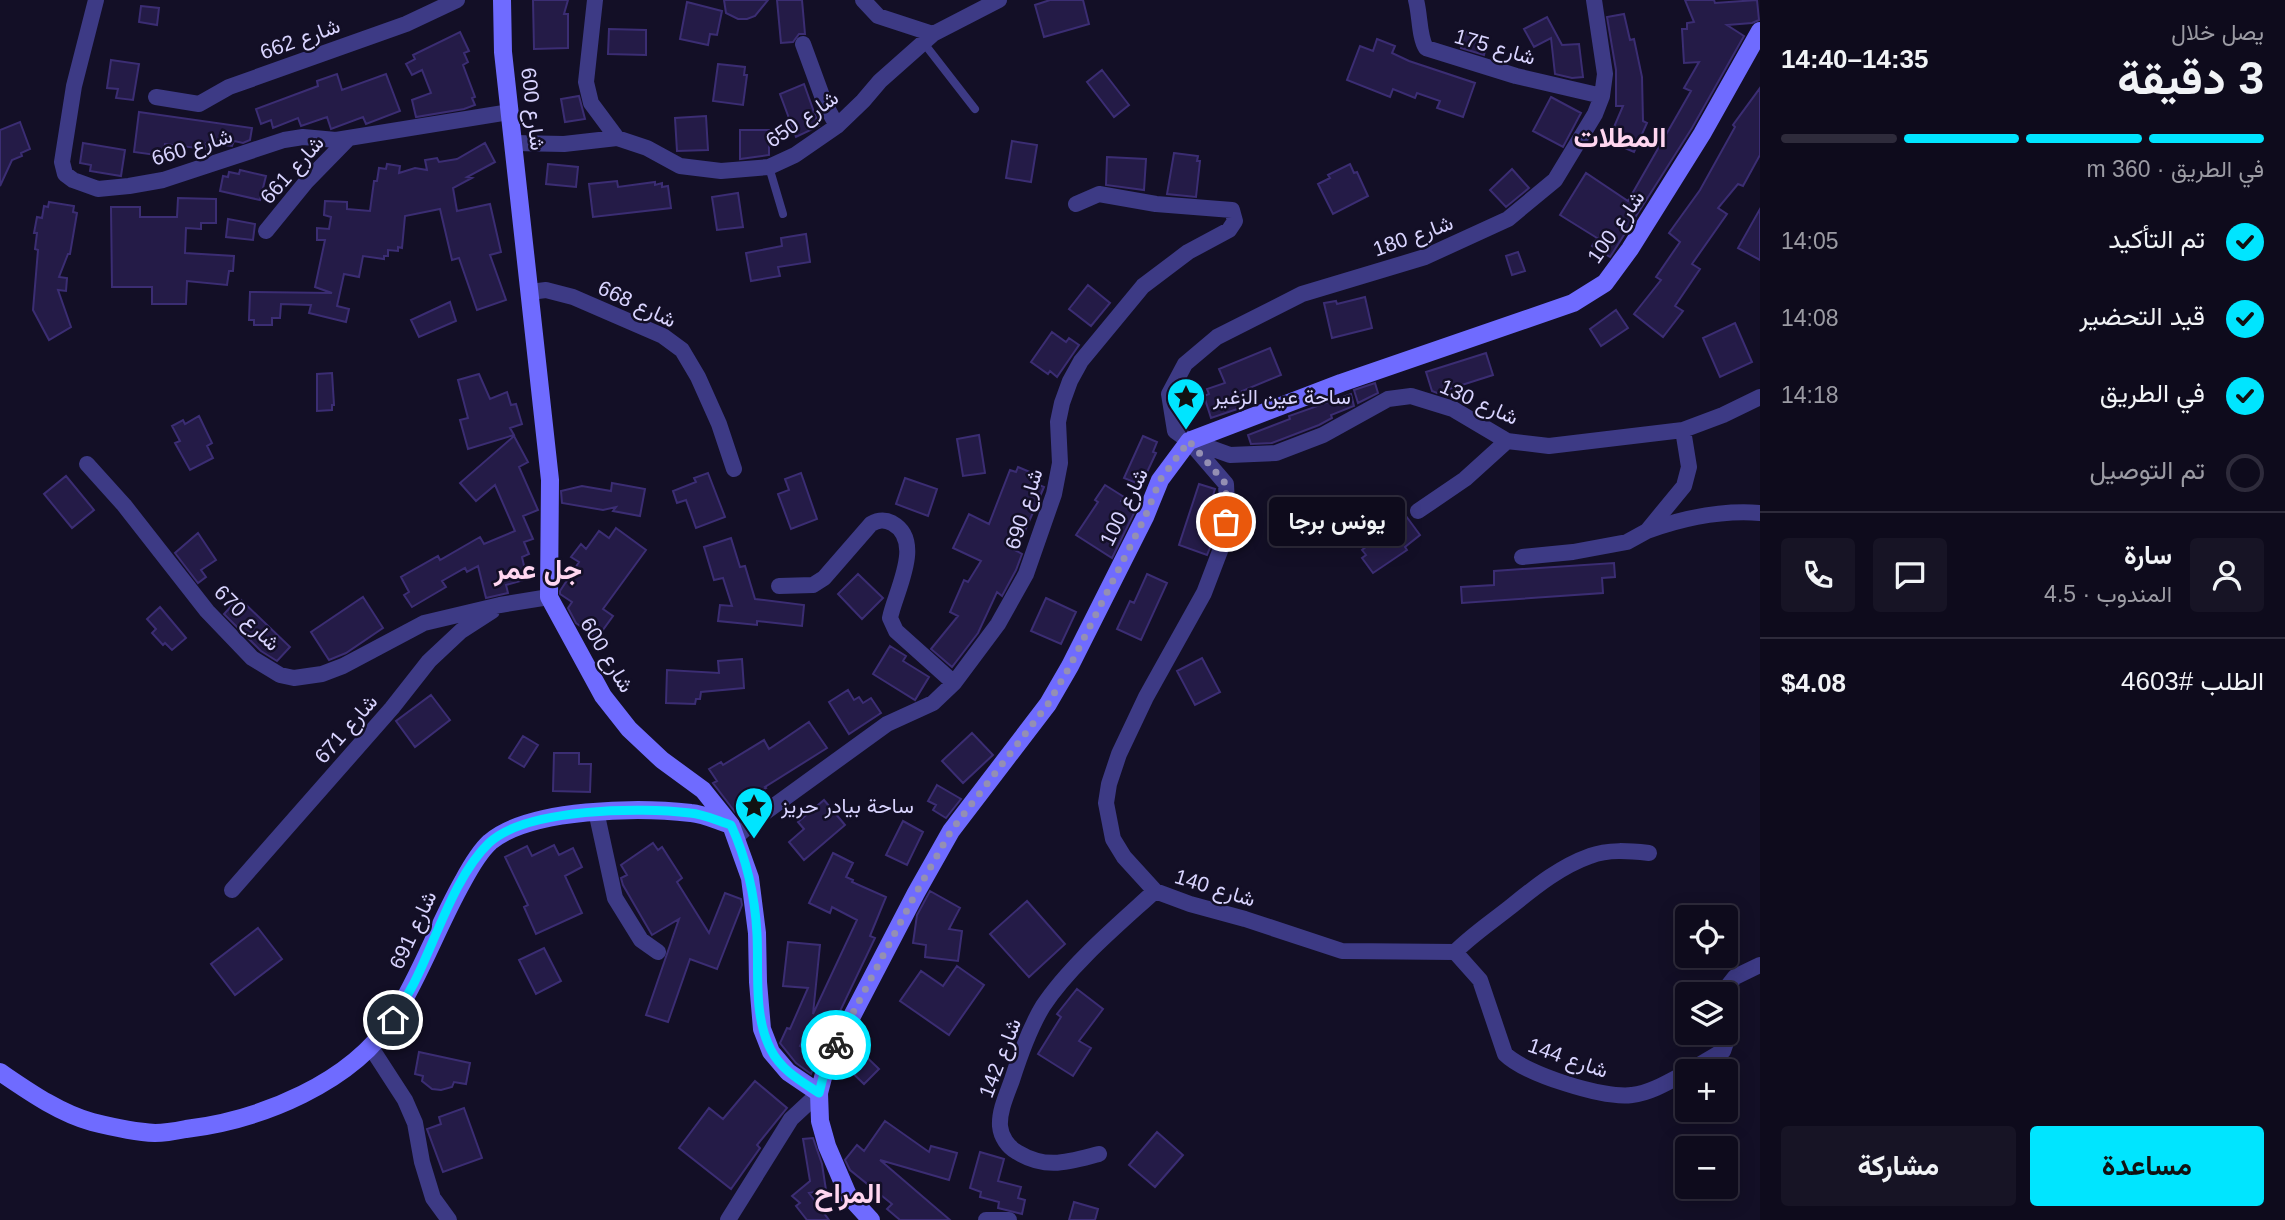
<!DOCTYPE html>
<html lang="ar">
<head>
<meta charset="utf-8">
<style>
  body { margin:0; font-family:Helvetica,Vazirmatn,sans-serif; background:#171425; color:#f1f3f6; direction:rtl; height:100vh; display:flex; flex-direction:column; font-size:26px; white-space:nowrap }
  * { box-sizing:border-box; margin:0 }
  p { font-size:23px; color:#9b9ba3 }
  .icon { flex:none; width:38px; height:38px; fill:none; stroke:currentColor; stroke-width:2; stroke-linecap:round; stroke-linejoin:round }
  .map { position:relative; flex:1; overflow:hidden; direction:ltr }
  .panel { display:flex; flex-direction:column; background:#0e0b1c; width:525px }
  .panel>* { flex:none }
  .buttons { position:absolute; left:1675px; top:905px; display:grid; gap:14px }
  .buttons a { display:grid; place-items:center; width:63px; height:63px; border-radius:7px; background:#0e0b1c; box-shadow:0 4px 18px #0003,0 0 0 2px #2e2b3b; font-size:35px }
  .pin { position:absolute; display:grid; place-items:center; width:60px; height:60px; color:#fff; margin:-30px; border:4px solid #fff; border-radius:50%; box-shadow:0 2px 7px #0007 }
  .courier { position:absolute; display:grid; place-items:center; width:70px; height:70px; margin:-35px; border:5px solid #00e5ff; border-radius:50%; background:#fff; color:#222; box-shadow:0 2px 9px #0007 }
  .bubble { position:absolute; height:49px; border-radius:7px; background:#0e0b1c; box-shadow:0 4px 18px #0003,0 0 0 2px #2e2b3b; font-size:23px; font-weight:700; line-height:49px; text-align:center; direction:rtl }
  .overview em { font-style:normal; font-weight:700 }
  .overview div { display:flex; flex-direction:column-reverse }
  .overview { display:flex; align-items:center; justify-content:space-between; height:119px; padding:0 21px }
  h1 { font-size:46px; font-weight:700; line-height:52px }
  .bar { display:grid; grid-template-columns:repeat(4,1fr); gap:10px 7px; align-content:center; height:84px; padding:0 21px }
  .bar i { height:9px; border-radius:5px; background:#2e2b3b }
  .bar .current { background:#00e5ff }
  .bar p { grid-column:span 4 }
  .line { display:flex; align-items:center; gap:18px; padding:0 21px; border-top:2px solid #2e2b3b }
  .line div { flex:1 }
  .round { display:grid; place-items:center; flex:none; width:74px; height:74px; border-radius:7px; background:#171425 }
  ol { padding:0 21px; list-style:none }
  li { display:flex; align-items:center; gap:21px; height:77px }
  li p { margin-inline-start:auto }
  li .icon { padding:7px; border-radius:50%; background:#00e5ff; color:#111; stroke-width:4 }
  li:last-child { color:#9b9ba3 }
  li i { width:38px; height:38px; border:4px solid #2e2b3b; border-radius:50% }
  .action { display:flex; gap:14px; margin-top:auto; padding:14px 21px }
  .action a { flex:1; height:80px; border-radius:7px; background:#00e5ff; color:#111; font-size:28px; font-weight:700; line-height:80px; text-align:center }
  .action a+a { background:#171425; color:#f1f3f6 }
  main { display:flex; flex:1; min-height:0 }
  .map>svg:first-child { display:block }
  .building { fill:#241b47; stroke:#3b2d73; stroke-width:2 }
  .lines { fill:none; stroke-linecap:round; stroke-linejoin:round }
  .lane { stroke:#3d3a85; stroke-width:8 }
  .street { stroke:#3d3a85; stroke-width:16 }
  .secondary { stroke:#6f6bff; stroke-width:18 }
  .done { stroke:#948fb3; stroke-width:7; stroke-dasharray:0 12.6 }
  .route { stroke:#00e5ff; stroke-width:9 }
  .labels { text-anchor:middle; stroke-width:5; stroke-linejoin:round; paint-order:stroke }
  .street-label { font-size:21px; fill:#d9d4ff; stroke:#130f26 }
  .poi-label { font-size:21px; fill:#d9d4ff; stroke:#130f26; text-anchor:start }
  .district-label { font-size:28px; font-weight:bold; fill:#ffd6f0; stroke:#130f26 }
</style>
</head>
<body>
<main>
<section class="panel">
<div class="overview"><div><h1>3 دقيقة</h1><p>يصل خلال</p></div><em>14:35–14:40</em></div>
<div class="bar"><i class="current"></i><i class="current"></i><i class="current"></i><i></i><p>في الطريق · 360 m</p></div>
<ol>
<li><svg class="icon" aria-label="check" viewBox="0 0 24 24"><path d="M5 12l5 5 9-10"/></svg>تم التأكيد<p>14:05</p></li>
<li><svg class="icon" aria-label="check" viewBox="0 0 24 24"><path d="M5 12l5 5 9-10"/></svg>قيد التحضير<p>14:08</p></li>
<li><svg class="icon" aria-label="check" viewBox="0 0 24 24"><path d="M5 12l5 5 9-10"/></svg>في الطريق<p>14:18</p></li>
<li><i></i>تم التوصيل</li>
</ol>
<div class="line" style="height:126px"><a class="round"><svg class="icon" aria-label="person" viewBox="0 0 24 24"><circle cx="12" cy="8" r="4"/><path d="M4 21q1-7 8-7t8 7"/></svg></a><div><b>سارة</b><p>المندوب · 4.5</p></div><a class="round"><svg class="icon" aria-label="chat" viewBox="0 0 24 24"><path d="M4 5h16v11H9l-5 4z"/></svg></a><a class="round"><svg class="icon" aria-label="phone" viewBox="0 0 24 24"><path d="M5 4h4l2 5-3 2q2 4 5 5l2-3 5 2v4C11 20 4 13 5 4z"/></svg></a></div>
<div class="line" style="height:91px"><div>الطلب #4603</div><b>$4.08</b></div>
<div class="action"><a>مساعدة</a><a>مشاركة</a></div>
</section>
<div class="map">
<svg width="1760" height="1220" viewBox="0 0 1760 1220">
  <rect width="100%" height="100%" fill="#130f26"/>
  <path class="building" d="M533,0H568L564,14H568V48L534,49Z
    M724,0H768L755,16L747,19H738L726,13Z
    M777,0H802L805,34H799L793,42L781,43Z
    M1050,0H1083L1089,24L1044,37L1035,5Z
    M1685,0H1714L1715,3L1757,0L1759,20L1752,23L1727,25L1744,36L1692,128L1610,257L1592,246L1597,238L1560,215L1586,173L1628,201L1691,91L1684,88L1699,62L1684,63L1682,29H1687V23L1694,22Z
    M687,2L722,11L717,35L710,34L708,45L680,39Z
    M141,6L159,8L157,25L139,22Z
    M1624,14L1630,40L1634,39L1642,77L1643,121L1647,123L1634,152L1608,141L1623,106H1616V70L1607,17Z
    M1547,17L1562,45L1579,44L1583,77L1572,78L1555,74L1551,38L1534,47L1524,29Z
    M609,29L646,30V55L608,54Z
    M460,32L469,51L464,53L468,62L463,65L475,97L472,98L475,105L464,109L416,117L412,100L431,93L422,70L412,75L406,64L415,59L413,55Z
    M1465,32L1488,38L1484,55L1461,48Z
    M1377,39L1395,46L1392,53L1409,61L1475,83L1463,117L1437,108L1440,101L1417,93L1415,98L1393,89L1390,97L1347,80L1360,46L1373,51Z
    M111,60L139,64L133,100L116,98L118,89L107,88Z
    M718,64L745,67L744,75H747L743,105L713,101Z
    M1102,70L1129,105L1114,117L1087,82Z
    M337,74L342,90L386,74L400,111L366,124L363,117L331,129L327,117L301,126L298,118L273,128L271,120L261,124L256,109L318,86L317,81Z
    M804,84L819,126L796,137L780,94Z
    M1760,88V155L1743,186L1738,184L1718,208L1727,214L1692,264L1700,269L1675,306L1683,311L1663,337L1634,314L1661,280L1656,277L1680,242L1669,233L1700,190L1735,127L1733,125Z
    M579,96L585,119L565,122L561,99Z
    M1551,97L1581,113L1563,147L1533,131Z
    M139,112L252,128L250,140L243,143L234,141L232,146L206,143L205,149L165,144L163,156L134,152Z
    M706,116L708,150L677,151L675,118Z
    M20,122L30,149L21,153L22,156L12,160L0,186V130Z
    M740,130H769V155L740,159Z
    M1012,141L1037,145L1031,182L1006,178Z
    M83,143L125,150L121,176L90,171L91,165L80,163Z
    M485,143L495,162L467,177L472,178L453,188L457,211L490,204L501,252L490,255L506,300L477,310L459,258L452,260L440,209L405,216L402,248L398,247V251L388,250V256H384V259L363,256L359,277L344,274L337,306L349,309L346,322L309,313L311,305L281,304L280,318H272V325H254V320H249L250,292L332,293L315,287L325,240H317V228L329,229L331,217L324,215L325,201L347,202V209L370,211L374,181H377L379,168L386,169L387,164L400,166L399,173L415,168L427,170L425,160L437,158L439,162L457,159Z
    M1174,153L1198,156L1197,161H1200L1196,197L1167,194Z
    M1107,157L1146,159L1144,190L1106,185Z
    M548,164L578,167L576,187L546,184Z
    M1350,164L1354,173L1357,172L1368,196L1333,214L1318,184L1330,178L1328,175Z
    M1512,169L1529,188L1506,207L1490,190Z
    M240,170L266,176L260,200L220,191L223,176L228,177L229,172L239,174Z
    M617,181L618,187L655,182V185L662,183V187L668,186L671,208L593,217L589,184Z
    M738,193L743,227L717,230L712,197Z
    M178,198L216,199V223H201V229L186,228L185,253L234,256L233,271H229L227,285L187,281L186,304H152V287H112L111,207H140V217H177Z
    M49,202L74,206L73,212L77,213L70,254H68L59,277L67,278L66,291L58,290L71,327L49,340L33,310L38,250L35,249L37,233H34L37,217L42,218L44,206L48,207Z
    M1760,209V260L1738,248Z
    M228,219L255,224L253,240L226,237Z
    M806,234L810,262L778,267L780,276L751,281L746,253L782,246L781,238Z
    M1518,252L1525,271L1512,275L1506,256Z
    M1088,285L1110,303L1091,326L1069,309Z
    M1365,297L1372,328L1332,338L1324,303L1336,301L1337,304Z
    M450,302L456,321L419,337L411,320Z
    M1616,310L1628,328L1601,346L1590,329Z
    M1735,323L1752,362L1720,377L1703,338Z
    M1052,332L1066,342L1069,338L1079,345L1057,377L1050,371L1048,374L1031,362Z
    M1270,348L1281,375L1242,391L1246,406L1211,418L1204,396L1209,394L1207,389L1225,383L1219,369Z
    M1486,353L1493,375L1437,393L1432,391L1426,372Z
    M332,373L334,405H332V410L317,411V374Z
    M479,374L490,399L507,392L511,405L516,404L522,424L510,428L514,435L468,449L460,420L468,418L458,380Z
    M1375,383L1378,393L1358,403L1354,390Z
    M1351,394L1354,406L1331,415L1332,418L1319,425L1272,443L1251,444L1248,435L1290,419L1289,416Z
    M199,416L212,443L207,446L213,458L190,470L175,443L180,441L172,426L183,420L185,424Z
    M979,435L985,473L963,476L957,439Z
    M514,436L528,462L519,467L538,510L523,516L533,539L524,542L529,554L522,557L527,579L506,585L508,593L486,598L478,566L467,572L465,568L442,581L446,587L412,607L404,595L409,592L401,577L438,556L440,560L480,537L484,544L515,531L495,485L476,501L460,483Z
    M1143,436L1157,442L1153,452L1156,453L1141,485L1124,478Z
    M1018,467L1042,477L1039,485L1044,487L1025,531L1021,529L1013,549L1022,554L1016,570L1002,596L997,592L978,633L952,667L931,649L958,616L950,612L964,580L968,582L981,561L953,548L969,514L989,524L1010,470L1016,472Z
    M708,473L725,517L696,528L686,500L677,503L673,491L696,482L694,478Z
    M801,473L817,519L791,529L778,494L789,490L785,479Z
    M66,476L94,510L72,528L44,494Z
    M905,478L937,489L928,516L896,504Z
    M612,483L645,489L640,516L613,511L616,507L603,510L562,503L561,491L582,486L611,491Z
    M1199,484L1215,489L1212,499L1216,500L1215,536L1207,555L1179,545Z
    M1105,485L1124,497L1121,501L1135,511L1112,558L1076,535L1098,502L1095,500Z
    M1406,516L1420,535L1405,547L1407,550L1373,573L1362,558L1366,555L1362,550Z
    M616,528L646,550L603,609L613,616L597,638L576,623L568,608L572,602L560,594V591L579,562L571,557L581,544L586,549L599,531L609,538Z
    M198,533L216,560L201,570L206,577L198,583L175,553Z
    M731,538L740,567L745,566L755,599L804,605L802,626L757,621V625L718,621L720,605L732,606L723,578L714,580L704,547Z
    M1614,563L1615,577L1602,578L1603,593L1462,603L1461,587L1494,585V571Z
    M858,574L883,598L862,619L838,594Z
    M1147,574L1167,583L1141,640L1117,629L1130,601L1134,603Z
    M363,597L383,628L346,653L329,660L311,632Z
    M239,598L290,647L277,661L261,651L224,614Z
    M1046,598L1076,612L1061,644L1031,631Z
    M160,607L186,638L172,650L165,643L163,645L152,633L156,629L147,619Z
    M890,646L906,656L903,661L929,677L915,700L873,674Z
    M1202,658L1220,692L1195,705L1177,671Z
    M742,659L744,688L701,692L700,699H696L695,704L666,703L667,670L719,673L718,661Z
    M848,690L854,700L859,697L863,703L871,698L881,713L849,734L829,702Z
    M431,695L450,720L415,747L396,721Z
    M809,722L827,748L765,787L766,788L752,796L755,800L735,812L713,783L717,781L709,769L721,762L723,765L764,740L769,749Z
    M972,733L993,755L963,783L942,761Z
    M523,736L538,745L524,767L509,758Z
    M554,753H579V764H591L590,792L553,791Z
    M937,785L961,799L946,818L933,810L936,805L928,801Z
    M824,800L845,825L804,860L789,842L804,829L798,822Z
    M903,821L923,832L907,865L886,855Z
    M653,843L658,850L662,847L682,878L677,882L709,933L725,893L741,899L742,905L717,969L690,959L668,1022L646,1015L679,919L652,935L623,885L621,878L627,875L621,865Z
    M554,845L559,855L573,848L582,867L565,876L582,913L536,934L524,907L528,905L505,857L527,846L532,856Z
    M833,853L853,863L846,877L853,880L852,882L886,897L870,936L875,938L831,1030L812,1021L800,1046L819,1055L811,1074L796,1063L780,1043L787,1028L790,1029L808,988L783,986L788,942L820,945L813,1014L857,920L832,907L830,913L809,903Z
    M930,891L960,908L949,929L962,931L958,961L925,957L926,945L913,943L917,915Z
    M1027,901L1065,944L1029,977L990,934Z
    M258,928L282,959L235,995L211,964Z
    M544,948L561,981L536,994L519,960Z
    M957,966L984,985L949,1035L900,1001L921,971L943,986Z
    M1077,989L1103,1009L1079,1041L1091,1048L1073,1076L1038,1054L1061,1017L1057,1014Z
    M851,1042L879,1069L864,1084L841,1062Z
    M419,1052L470,1063L466,1084L454,1082L452,1087L441,1090L432,1089L422,1081L423,1076L415,1074Z
    M755,1081L787,1108L757,1145L760,1148L731,1189L679,1148L709,1108L723,1119Z
    M464,1108L482,1158L443,1172L427,1129L441,1124L439,1117Z
    M885,1121L929,1152L931,1146L957,1153L949,1180L880,1160L950,1220H900L887,1209L892,1204L850,1170L845,1160L857,1145L864,1151Z
    M1157,1132L1183,1155L1155,1187L1129,1165Z
    M813,1138L822,1164L826,1190L809,1193L829,1220H807L796,1206L800,1203L792,1196L810,1181L803,1139Z
    M980,1152L1004,1159L998,1181L1021,1187L1018,1198L1025,1200L1022,1214L998,1208L999,1202L980,1197L981,1192L970,1188Z
    M1074,1202L1098,1209L1095,1220H1069Z"/>
  <g class="lines">
    <path class="lane" d="M923,42L975,109
      M769,167L783,214"/>
    <path class="street" d="M96,0L74,86L62,162L65,174L73,180L98,189L129,186L163,180L284,140L303,137L336,140L510,112
      M595,0L586,82L591,103L617,138
      M863,0L878,16L933,34
      M1416,0C1420,14 1419,37 1426,48L1516,76L1602,96
      M1594,0L1605,74L1602,96L1595,114L1555,180L1508,219L1425,257L1302,294L1217,337L1185,364L1169,394L1175,431L1189,441L1226,484L1227,506L1225,538L1204,593L1146,697L1119,754L1109,784L1106,803L1113,839L1124,857L1155,891L1190,904L1245,919L1342,951L1455,952C1472,935 1490,923 1509,908C1534,888 1559,867 1590,856C1608,849 1630,851 1649,853
      M803,44L825,104L837,126
      M156,97L199,104L229,87L406,24L457,0
      M514,143L564,144L617,138L647,148L680,166L721,171L769,167L795,155L837,126L863,101L880,81L933,34L999,0
      M266,231L306,182L349,138
      M530,292L546,290L573,297L663,336L682,350L698,377L719,424L734,469
      M1683,430L1689,467L1684,486L1647,531C1683,518 1722,510 1760,513
      M1191,441L1230,455L1276,453L1323,435L1388,399L1411,396L1453,409L1507,441L1549,446L1683,430L1723,415L1760,397
      M87,464L124,505L207,611L252,658L280,675L294,678L322,674L343,666L424,623L500,605L549,597
      M1418,511L1465,479L1507,441
      M1522,557L1573,552L1627,542L1647,531
      M779,586L813,585L824,578L871,524C878,520 884,519 892,523C925,541 895,592 890,618L896,631L954,683
      M596,811L615,898L641,940L658,952
      M736,837L760,816L887,724L933,703L954,683L998,624L1026,574L1054,494L1060,463L1058,422L1062,403L1070,381L1081,361L1143,286L1188,252L1229,230L1235,221L1232,210L1156,204L1099,194L1076,204
      M232,890L392,708L429,661L461,631L492,611
      M1455,952L1480,980L1505,1054C1525,1074 1604,1099 1632,1095C1651,1093 1670,1081 1687,1072
      M1725,994L1724,991L1735,977L1760,965
      M370,1046L405,1100L415,1123L422,1162L433,1198L449,1220
      M1689,1071L1723,1051L1730,1031L1726,998
      M1099,1154C1068,1162 1047,1170 1017,1152C1008,1147 1001,1137 1000,1126C999,1111 1007,1094 1012,1080C1020,1055 1029,1029 1043,1006C1070,965 1119,924 1155,891
      M728,1220L791,1119L819,1093
      M986,1220H1009"/>
    <path class="secondary" d="M502,0L503,52L550,480L549,597L603,696L629,729L662,760L703,790L731,825L750,878L757,933L758,982L762,1029L771,1052L788,1072L819,1093
      M0,1072C28,1091 59,1113 92,1122C112,1127 134,1132 155,1133C165,1133 176,1131 186,1129C260,1120 353,1083 394,1017C421,974 438,925 463,881C470,868 479,852 490,842C530,808 640,807 691,813C704,814 718,821 731,825
      M871,1220L848,1195L827,1146L820,1121L819,1093L826,1066L916,893L951,831L1048,704L1070,666L1145,517L1160,480L1189,441L1341,383L1573,303L1605,283L1630,249L1702,134L1760,31"/>
  </g>
  <g class="lines">
    <path class="done" d="M836,1045L916,893L951,831L1048,704L1070,666L1145,517L1160,480L1189,441L1226,484V522"/>
    <path class="route" d="M393,1020C400,1008 407,996 414,983C435,942 455,875 489,843C526,808 641,807 690,813C704,814 718,821 731,825C747,860 755,896 757,934C759,971 753,1016 771,1050C781,1070 801,1081 819,1093L826,1066L836,1045"/>
  </g>
  <defs>
    <g id="sight-pin" transform="scale(2.0125)"><path d="M0 17L-7.5 6A9.5 9.5 0 1 1 7.5 6Z" fill="#00e5ff" stroke="#130f26"/><path d="M0-6L1.8-2.2L6-1.7L2.9 1.2L3.7 5.4L0 3.3L-3.7 5.4L-2.9 1.2L-6-1.7L-1.8-2.2Z" fill="#111"/></g>
  </defs>
  <g fill-rule="evenodd">
    <use href="#sight-pin" x="1186" y="397"/>
    <use href="#sight-pin" x="754" y="806"/>
  </g>
  <g class="labels">
    <g class="street-label">
      <text transform="translate(300 39) rotate(-20)" y="7">شارع 662</text>
      <text transform="translate(1495 47) rotate(16)" y="7">شارع 175</text>
      <text transform="translate(533 109) rotate(83)" y="7">شارع 600</text>
      <text transform="translate(802 119) rotate(-35)" y="7">شارع 650</text>
      <text transform="translate(192 147) rotate(-17)" y="7">شارع 660</text>
      <text transform="translate(292 170) rotate(-48)" y="7">شارع 661</text>
      <text transform="translate(1616 227) rotate(-55)" y="7">شارع 100</text>
      <text transform="translate(1413 236) rotate(-20)" y="7">شارع 180</text>
      <text transform="translate(637 304) rotate(25)" y="7">شارع 668</text>
      <text transform="translate(1479 402) rotate(24)" y="7">شارع 130</text>
      <text transform="translate(1124 507) rotate(-64)" y="7">شارع 100</text>
      <text transform="translate(1024 509) rotate(-73)" y="7">شارع 690</text>
      <text transform="translate(247 618) rotate(45)" y="7">شارع 670</text>
      <text transform="translate(607 655) rotate(59)" y="7">شارع 600</text>
      <text transform="translate(346 729) rotate(-49)" y="7">شارع 671</text>
      <text transform="translate(1215 888) rotate(17)" y="7">شارع 140</text>
      <text transform="translate(413 930) rotate(-65)" y="7">شارع 691</text>
      <text transform="translate(1000 1058) rotate(-69)" y="7">شارع 142</text>
      <text transform="translate(1568 1058) rotate(19)" y="7">شارع 144</text>
    </g>
    <g class="poi-label">
      <text x="1213" y="404">ساحة عين الزغير</text>
      <text x="781" y="813">ساحة بيادر حريز</text>
    </g>
    <g class="district-label">
      <text x="1620" y="147">المطلات</text>
      <text x="538" y="579">جل عمر</text>
      <text x="848" y="1203">المراح</text>
    </g>
  </g>
</svg>
<div class="buttons">
<a><svg class="icon" aria-label="locate" viewBox="0 0 24 24"><circle cx="12" cy="12" r="6"/><path d="M12 2v4M12 18v4M2 12h4M18 12h4"/></svg></a>
<a><svg class="icon" aria-label="layers" viewBox="0 0 24 24"><path d="M12 4l9 5-9 5-9-5zM3 14l9 5 9-5"/></svg></a>
<a>+</a>
<a>−</a>
</div>
<div class="pin" style="left:1226px;top:522px;background:#ea580c"><svg class="icon" aria-label="bag" viewBox="0 0 24 24"><path d="M5 8h14l-1 12H6zM9 8a3 3 0 0 1 6 0"/></svg></div>
<div class="pin" style="left:393px;top:1020px;background:#1f2937"><svg class="icon" aria-label="home" viewBox="0 0 24 24"><path d="M3 11l9-7 9 7M6 9v11h12V9"/></svg></div>
<div class="courier" style="left:836px;top:1045px"><svg class="icon" aria-label="bike" viewBox="0 0 24 24"><circle cx="6" cy="16" r="4"/><circle cx="18" cy="16" r="4"/><path d="M6 16l4-8h5l3 8M10 8l3 8H6M13 5h3"/></svg></div>
<div class="bubble" style="left:1269px;top:497px;width:136px">يونس برجا</div>
</div>
</main>
</body>
</html>
